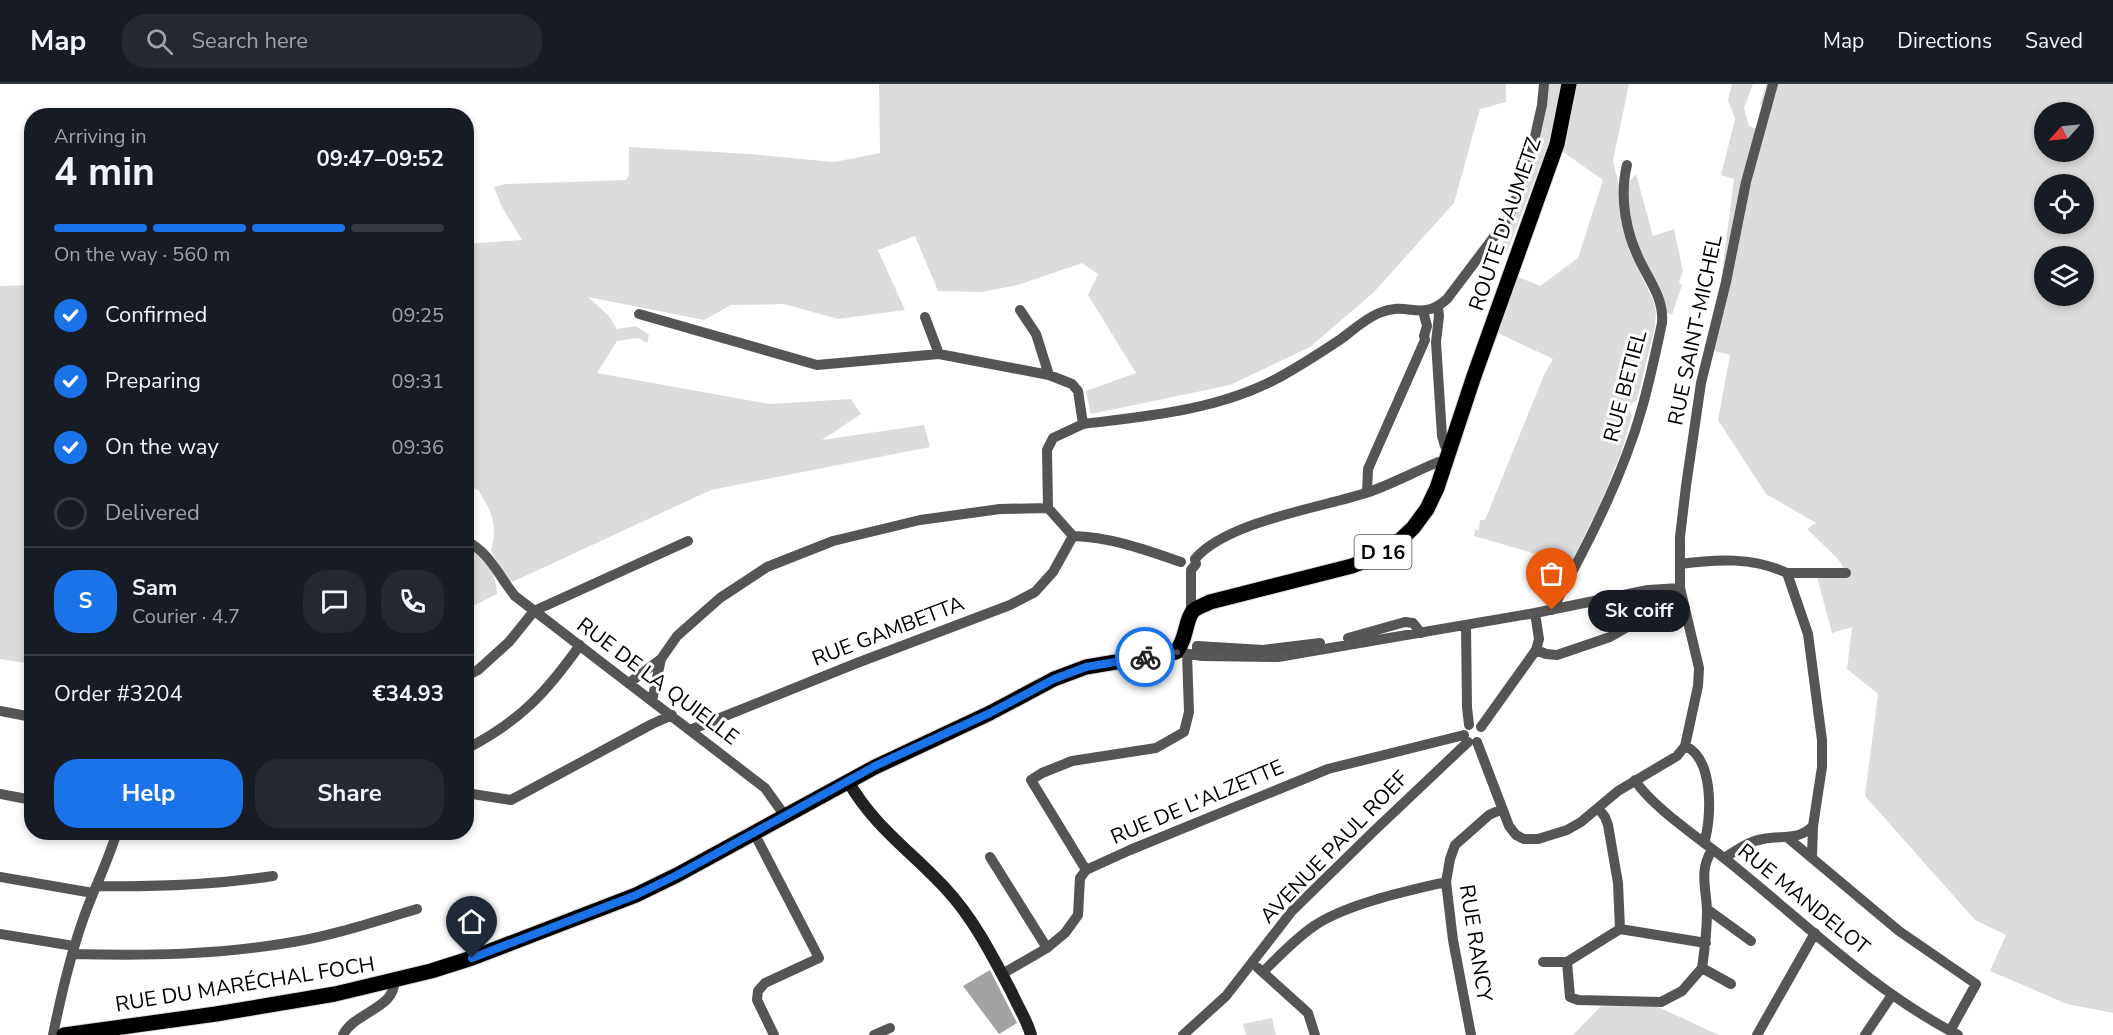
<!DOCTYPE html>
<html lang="en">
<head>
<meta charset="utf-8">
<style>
  body { margin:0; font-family:"Nunito Sans",sans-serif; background:#242831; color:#f1f3f6; height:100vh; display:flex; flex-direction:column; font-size:22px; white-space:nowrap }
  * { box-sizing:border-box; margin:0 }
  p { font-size:20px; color:#9ea1a6 }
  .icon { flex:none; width:33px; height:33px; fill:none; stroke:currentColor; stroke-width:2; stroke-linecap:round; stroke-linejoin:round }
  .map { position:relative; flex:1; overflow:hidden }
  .drawer { position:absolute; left:24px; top:24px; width:450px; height:732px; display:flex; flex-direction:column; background:#171b24; border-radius:24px; box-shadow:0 3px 9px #0003 }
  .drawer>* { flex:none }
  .needle { width:39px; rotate:243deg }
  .tools { position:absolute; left:2034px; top:18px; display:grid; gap:12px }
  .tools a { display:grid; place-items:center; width:60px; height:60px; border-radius:50%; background:#171b24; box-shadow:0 3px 9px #0003; font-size:30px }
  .pin { position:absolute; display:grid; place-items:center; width:51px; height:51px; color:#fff; margin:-62px -26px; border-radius:50% 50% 50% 0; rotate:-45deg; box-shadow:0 0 6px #0007 }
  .pin .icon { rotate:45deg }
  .courier { position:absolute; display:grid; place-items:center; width:60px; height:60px; margin:-30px; border:4px solid #1a73e8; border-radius:50%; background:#fff; color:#222; box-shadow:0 2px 8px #0007 }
  .bubble { position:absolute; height:42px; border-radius:21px; background:#171b24; box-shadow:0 3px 9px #0003; font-size:20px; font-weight:700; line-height:42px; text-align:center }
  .overview em { font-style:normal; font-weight:700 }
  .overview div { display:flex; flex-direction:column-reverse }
  .overview { display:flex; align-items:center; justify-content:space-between; height:102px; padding:0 30px }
  h1 { font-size:39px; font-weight:700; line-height:45px }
  .bar { display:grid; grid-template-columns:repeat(4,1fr); gap:9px 6px; align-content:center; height:72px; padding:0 30px }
  .bar i { height:8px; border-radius:4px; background:#363941 }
  .bar .active { background:#1a73e8 }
  .bar p { grid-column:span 4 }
  .line { display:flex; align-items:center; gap:15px; padding:0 30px; border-top:2px solid #363941 }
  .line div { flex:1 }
  .round { display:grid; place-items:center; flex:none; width:63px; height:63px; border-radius:24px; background:#242831 }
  ol { padding:0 30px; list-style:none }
  li { display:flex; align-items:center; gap:18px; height:66px }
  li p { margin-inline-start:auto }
  li .icon { padding:6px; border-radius:50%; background:#1a73e8; color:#fff; stroke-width:4 }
  li:last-child { color:#9ea1a6 }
  li i { width:33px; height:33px; border:3px solid #363941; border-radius:50% }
  .action { display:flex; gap:12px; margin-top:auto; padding:12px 30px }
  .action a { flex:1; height:69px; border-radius:24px; background:#1a73e8; color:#fff; font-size:24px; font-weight:700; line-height:69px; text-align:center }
  .action a+a { background:#242831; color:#f1f3f6 }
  header { display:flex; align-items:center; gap:36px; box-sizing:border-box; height:84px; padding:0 30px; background:#171b24; border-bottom:2px solid #363941 }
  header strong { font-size:28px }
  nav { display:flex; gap:33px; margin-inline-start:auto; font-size:21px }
  .search { width:420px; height:54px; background:#242831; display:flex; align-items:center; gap:15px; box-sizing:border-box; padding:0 21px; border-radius:24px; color:#9ea1a6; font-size:22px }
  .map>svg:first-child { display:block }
  .green { fill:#dcdcdc; fill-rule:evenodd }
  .water { fill:#a3a3a3 }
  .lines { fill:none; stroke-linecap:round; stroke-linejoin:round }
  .primary-casing { stroke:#dbdbdb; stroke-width:17 }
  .street { stroke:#555; stroke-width:10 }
  .secondary { stroke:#222; stroke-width:12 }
  .primary { stroke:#000; stroke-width:15 }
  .done { stroke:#595959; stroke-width:6; stroke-dasharray:0 10.8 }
  .route { stroke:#1a73e8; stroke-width:8 }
  .labels { text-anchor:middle; stroke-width:6; stroke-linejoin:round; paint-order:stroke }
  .shield { fill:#fff; stroke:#4c4c4c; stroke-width:1.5 }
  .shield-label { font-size:20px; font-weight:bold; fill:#000 }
  .street-label { font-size:21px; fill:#000; stroke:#fff }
</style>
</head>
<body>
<header>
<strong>Map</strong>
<div class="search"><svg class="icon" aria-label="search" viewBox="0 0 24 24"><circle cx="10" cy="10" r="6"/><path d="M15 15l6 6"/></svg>Search here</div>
<nav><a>Map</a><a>Directions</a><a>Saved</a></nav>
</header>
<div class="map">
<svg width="2113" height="951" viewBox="0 0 2113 951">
  <rect width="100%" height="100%" fill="#fff"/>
  <path class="green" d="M879,0H1506V18L1480,25L1454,119L1373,209L1310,263L1230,301L1091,330L1086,307L1136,289L1088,211L1098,190L1082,179L1018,201L981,208L938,207L915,152L878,166L905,226L838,235L784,220L731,221L704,236L588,213L609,232L617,245L636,242L649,251L647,259L638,254L617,257L597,289L770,320L851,315L861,330L822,356L924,341L930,363L711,406L510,499L491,467C498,441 492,427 478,406L467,402V160L522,156L502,123L494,103L506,100L626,96L629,91V63L750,70L834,78L880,69Z
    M1547,0H1629L1613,77L1622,114L1628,99L1636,90L1653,152L1674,145L1683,187L1679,199L1682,201L1672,231L1663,227L1621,136L1629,166L1653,216L1656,228L1655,243L1637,316L1632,319L1629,325L1632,332L1621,369L1594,436H1592L1572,477H1567L1566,474L1559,471L1548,480L1543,472L1474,452L1475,446H1479L1480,436H1485L1544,291L1553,275L1496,248L1516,192L1540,202L1578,174L1603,96L1563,68L1548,61L1507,168L1501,164L1533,80Z
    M1732,0H1753L1744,24L1749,42L1759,46L1766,23L1760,20L1766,0H2113V929L2067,920L1990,887L2006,851L1975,836L1865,712L1878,610L1847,585L1852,543L1832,549L1816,489L1846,488L1838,475L1807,445L1816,439L1766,410L1718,336L1730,271L1710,266L1726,198L1721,197L1734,95L1721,91L1735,35L1728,16ZM2044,28H2084V68H2044ZM2044,100H2084V140H2044ZM2044,172H2084V212H2044Z
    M31,201H32L31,580L0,575V202Z
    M475,466C488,477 497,493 497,510L467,525V473Z
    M1601,922L1658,923L1719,951H1573Z
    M1272,934L1276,951H1246L1243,940Z"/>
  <path class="water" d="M990,886L1017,939L999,950L963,902Z"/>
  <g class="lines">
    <g class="primary-casing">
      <path id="primary" d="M64,951L216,930L335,910L431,887L472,874L636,811L677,791L875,683L990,629L1054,595L1086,583L1176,568C1187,555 1185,536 1193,527C1197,523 1205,521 1210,518L1352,482L1375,473L1395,461L1413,444L1427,425L1437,404L1474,292L1557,60L1569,0"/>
    </g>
    <path class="street" d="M1438,223L1439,232L1436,258L1442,352L1445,362L1450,364
      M1020,226L1036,250L1049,291
      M639,230L817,281L939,270L1049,291L1072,300L1078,307L1083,340L1053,354L1047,366L1048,424L1073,452C1111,453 1146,466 1181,478
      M925,233L939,270
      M1083,340C1149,332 1218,326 1278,294C1300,282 1320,269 1341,255C1353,246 1365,235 1379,229C1409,216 1420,239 1447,215L1509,133L1529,79L1542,21L1544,0
      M1367,408L1368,385L1425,256L1424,252L1427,242L1423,227
      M466,457C490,468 499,493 515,512L765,704L785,732
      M1680,480C1716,475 1753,473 1787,489L1808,550L1822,656V683L1813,742C1798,757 1782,751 1763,755C1748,757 1736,767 1724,774
      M1787,489H1846
      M1552,526C1587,461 1622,395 1642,324C1650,296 1656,267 1662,239C1664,216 1651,199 1641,179C1626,150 1619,113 1627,81
      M1191,528V486L1196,480L1195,475C1226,438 1319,424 1366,409C1390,401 1414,388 1438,378L1444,381
      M1466,541L1467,623L1469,641
      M1348,554L1405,538L1413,539L1421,549
      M1536,566L1546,570L1557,571L1610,553L1638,537L1655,524L1662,515L1666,505
      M1176,568L1202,572L1278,573L1535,529L1648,506L1680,504
      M1197,571V562L1263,566L1320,559
      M466,592L478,586L509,558L534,527L688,457
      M629,599L661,575L677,552L720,514L767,483L833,457L920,436L1000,425L1048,424
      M652,617L661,575
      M0,627L32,633
      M1481,643L1536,566L1539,555L1535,529
      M690,646L857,579L1010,521L1035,508L1053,488L1073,452
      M1477,658L1509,742L1516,751L1524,755H1538L1567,746L1581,738L1618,707L1677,672L1685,662L1698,602L1699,584L1680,504V453L1686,402L1701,299L1726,198L1746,98L1773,0
      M1685,662C1714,674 1712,734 1704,759
      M466,665C519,638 546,609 580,561
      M1635,696C1650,721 1700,755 1724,774C1801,835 1871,906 1958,951
      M466,709L511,716L652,640L672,631
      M0,710L32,716
      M1598,724L1605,733L1608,741L1618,799L1620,845L1567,878L1570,913L1578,916L1661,918L1682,907L1702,884
      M754,749L819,874L765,899L758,907L757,916L774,951
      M1788,754L1899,847L1976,900L1950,947
      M1812,772L1813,742
      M990,773L1047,864
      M1086,786L1031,696L1042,689L1072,677L1156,664L1184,648L1189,628L1187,570
      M0,793L93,809
      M96,802C156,803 214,801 273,792
      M1707,825L1751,857
      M1620,845L1706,859
      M0,850L74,862
      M72,870C146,872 220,871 293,858C335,851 376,837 417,825
      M1543,878H1567
      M1258,884L1308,929L1315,951
      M1702,884C1705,864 1707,846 1707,826C1706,803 1699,786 1712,766
      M1702,884L1731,900
      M1263,888C1279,872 1295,855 1314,842C1346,820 1407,807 1446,798
      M1002,890L1047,864L1065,849L1078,831L1080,794L1086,786L1130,766L1328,685L1464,651
      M53,951C61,911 71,869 85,830C95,803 108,777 117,748
      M343,951C354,928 397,924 394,896
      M874,951L890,944
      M1183,951L1226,912L1292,827L1375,746L1468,658
      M1471,951L1453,856L1446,798L1450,775L1455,761L1489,731L1502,725
      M1757,951L1815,849
      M1865,951L1892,911"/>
    <path class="secondary" d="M848,697C874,743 911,767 946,805C974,835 993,873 1012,909C1018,923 1027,936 1031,951"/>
    <use href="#primary" class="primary"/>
  </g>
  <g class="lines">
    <path class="done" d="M1145,573L1176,568L1202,572L1278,573L1552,526"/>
    <path class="route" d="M472,874L636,811L677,791L875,682L990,629L1054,595L1086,583L1145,573"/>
  </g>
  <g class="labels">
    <rect class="shield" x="1354.5" y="451" width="57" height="34" rx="4.5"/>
    <g class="shield-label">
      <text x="1383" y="475">D 16</text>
    </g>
    <g class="street-label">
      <text transform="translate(1505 140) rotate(-71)" y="7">ROUTE D'AUMETZ</text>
      <text transform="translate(1695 246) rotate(-78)" y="7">RUE SAINT-MICHEL</text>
      <text transform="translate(1625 302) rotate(-75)" y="7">RUE BETIEL</text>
      <text transform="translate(888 547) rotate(-21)" y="7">RUE GAMBETTA</text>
      <text transform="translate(658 597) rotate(37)" y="7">RUE DE LA QUIELLE</text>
      <text transform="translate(1197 718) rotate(-23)" y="7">RUE DE L'ALZETTE</text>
      <text transform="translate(1334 763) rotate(-46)" y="7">AVENUE PAUL ROEF</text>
      <text transform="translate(1804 815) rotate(39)" y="7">RUE MANDELOT</text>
      <text transform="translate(1476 859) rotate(81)" y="7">RUE RANCY</text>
      <text transform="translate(245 900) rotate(-9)" y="7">RUE DU MARÉCHAL FOCH</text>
    </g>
  </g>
</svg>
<div class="tools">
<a><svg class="needle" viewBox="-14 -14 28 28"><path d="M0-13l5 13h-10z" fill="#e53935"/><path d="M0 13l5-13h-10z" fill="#9ea1a6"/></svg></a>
<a><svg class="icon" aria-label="locate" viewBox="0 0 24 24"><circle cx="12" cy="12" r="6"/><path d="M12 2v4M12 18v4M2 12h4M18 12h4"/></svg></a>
<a><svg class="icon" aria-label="layers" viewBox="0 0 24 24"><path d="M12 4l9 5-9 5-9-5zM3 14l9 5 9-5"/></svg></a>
</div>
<div class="pin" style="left:1552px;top:526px;background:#ea580c"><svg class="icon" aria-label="bag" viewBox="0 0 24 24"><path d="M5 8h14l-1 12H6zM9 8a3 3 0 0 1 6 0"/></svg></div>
<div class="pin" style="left:472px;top:874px;background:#1f2937"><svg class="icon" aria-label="home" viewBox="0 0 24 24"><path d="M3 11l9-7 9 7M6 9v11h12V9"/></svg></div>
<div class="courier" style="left:1145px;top:573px"><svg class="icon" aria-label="bike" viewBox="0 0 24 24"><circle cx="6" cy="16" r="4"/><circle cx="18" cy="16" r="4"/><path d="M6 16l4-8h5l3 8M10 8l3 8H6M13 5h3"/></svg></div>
<div class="bubble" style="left:1588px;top:506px;width:102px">Sk coiff</div>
<section class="drawer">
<div class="overview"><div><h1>4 min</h1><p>Arriving in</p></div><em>09:47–09:52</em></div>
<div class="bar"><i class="active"></i><i class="active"></i><i class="active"></i><i></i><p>On the way · 560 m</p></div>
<ol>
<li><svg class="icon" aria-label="check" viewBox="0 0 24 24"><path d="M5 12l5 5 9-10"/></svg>Confirmed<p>09:25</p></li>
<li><svg class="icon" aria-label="check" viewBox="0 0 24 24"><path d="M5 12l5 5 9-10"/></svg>Preparing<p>09:31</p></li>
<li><svg class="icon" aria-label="check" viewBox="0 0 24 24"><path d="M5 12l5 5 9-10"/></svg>On the way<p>09:36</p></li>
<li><i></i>Delivered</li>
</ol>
<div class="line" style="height:108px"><b class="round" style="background:#1a73e8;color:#fff">S</b><div><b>Sam</b><p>Courier · 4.7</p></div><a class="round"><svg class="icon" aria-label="chat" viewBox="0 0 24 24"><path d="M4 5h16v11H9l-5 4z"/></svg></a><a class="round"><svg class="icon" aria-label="phone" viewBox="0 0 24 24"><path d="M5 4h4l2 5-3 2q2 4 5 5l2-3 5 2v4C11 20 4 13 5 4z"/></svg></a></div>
<div class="line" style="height:78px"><div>Order #3204</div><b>€34.93</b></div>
<div class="action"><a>Help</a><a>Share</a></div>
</section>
</div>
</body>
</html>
